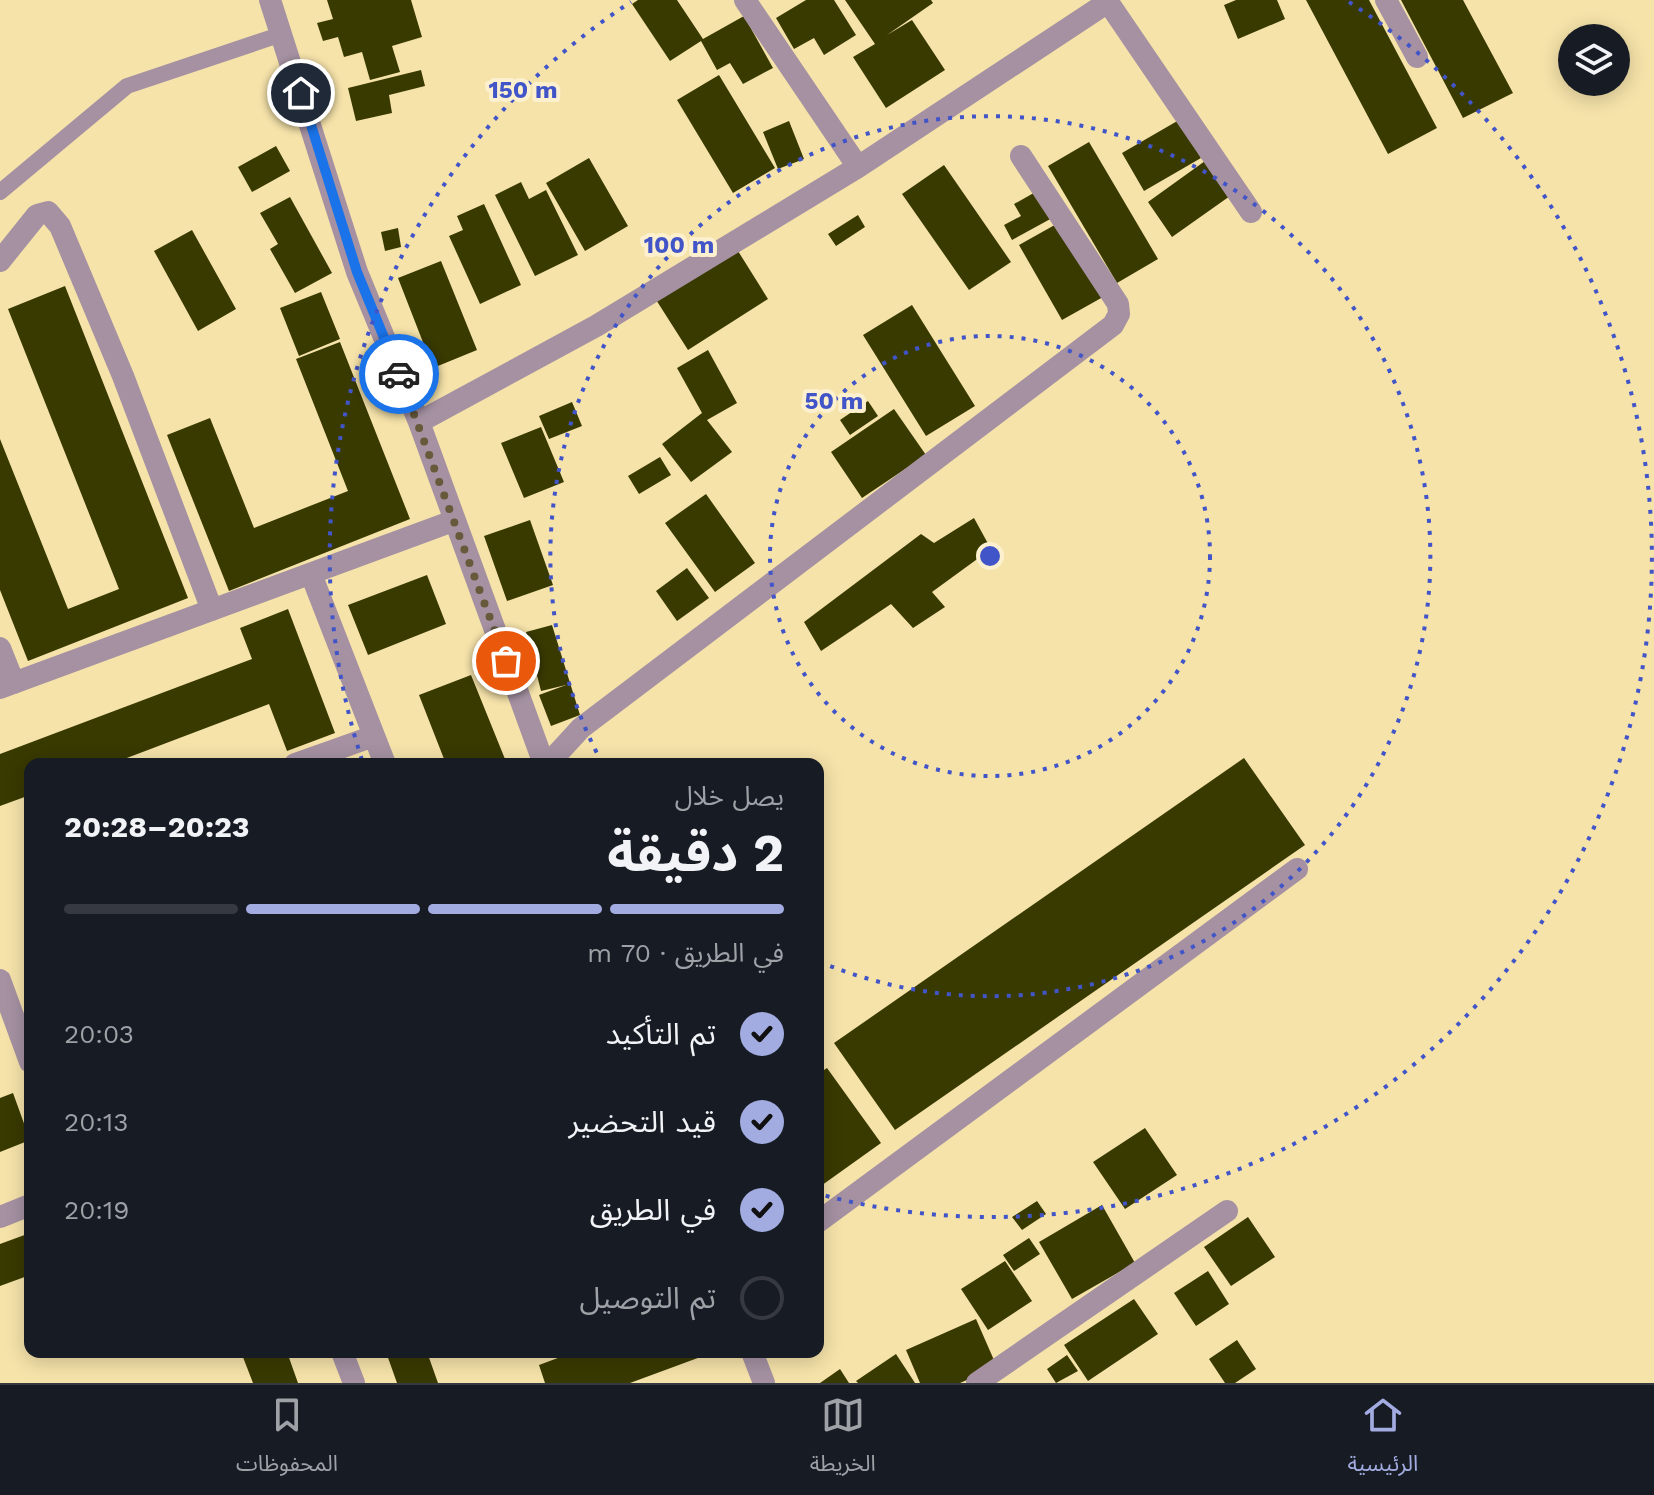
<!DOCTYPE html>
<html lang="ar">
<head>
<meta charset="utf-8">
<style>
  body { margin:0; font-family:"Work Sans","Noto Sans Arabic",sans-serif; background:#242831; color:#f1f3f6; direction:rtl; height:100vh; display:flex; flex-direction:column; font-size:30px; white-space:nowrap }
  * { box-sizing:border-box; margin:0 }
  p { font-size:26px; color:#9ea1a6 }
  .icon { flex:none; width:44px; height:44px; fill:none; stroke:currentColor; stroke-width:2; stroke-linecap:round; stroke-linejoin:round }
  .map { position:relative; flex:1; overflow:hidden; direction:ltr }
  .drawer { position:absolute; left:24px; top:758px; width:800px; height:600px; display:flex; flex-direction:column; background:#171b24; border-radius:16px; box-shadow:0 4px 20px #0003; direction:rtl }
  .drawer>* { flex:none }
  .fabs { position:absolute; left:1558px; top:24px; display:grid; gap:16px }
  .fabs a { display:grid; place-items:center; width:72px; height:72px; border-radius:50%; background:#171b24; box-shadow:0 4px 20px #0003; font-size:40px }
  .pin { position:absolute; display:grid; place-items:center; width:68px; height:68px; color:#fff; margin:-34px; border:4px solid #fff; border-radius:50%; box-shadow:0 2px 8px #0007 }
  .courier { position:absolute; display:grid; place-items:center; width:80px; height:80px; margin:-40px; border:6px solid #1a73e8; border-radius:50%; background:#fff; color:#222; box-shadow:0 2px 10px #0007 }
  .summary em { font-style:normal; font-weight:700 }
  .summary div { display:flex; flex-direction:column-reverse }
  .summary { display:flex; align-items:center; justify-content:space-between; height:136px; padding:0 40px }
  h1 { font-size:52px; font-weight:700; line-height:60px }
  .bar { display:grid; grid-template-columns:repeat(4,1fr); gap:12px 8px; align-content:center; height:96px; padding:0 40px }
  .bar i { height:10px; border-radius:6px; background:#363941 }
  .bar .current { background:#a2ace1 }
  .bar p { grid-column:span 4 }
  ol { padding:0 40px; list-style:none }
  li { display:flex; align-items:center; gap:24px; height:88px }
  li p { margin-inline-start:auto }
  li .icon { padding:8px; border-radius:50%; background:#a2ace1; color:#111; stroke-width:4 }
  li:last-child { color:#9ea1a6 }
  li i { width:44px; height:44px; border:4px solid #363941; border-radius:50% }
  .dock { display:flex; justify-content:space-around; align-items:center; height:112px; border-top:2px solid #363941; background:#171b24; font-size:22px; color:#9ea1a6 }
  .dock a { display:grid; justify-items:center; gap:4px }
  .dock .current { color:#a2ace1 }
  .map>svg:first-child { display:block }
  .building { fill:#393a00 }
  .lines { fill:none; stroke-linecap:round; stroke-linejoin:round }
  .service { stroke:#a591a2; stroke-width:16 }
  .minor { stroke:#a591a2; stroke-width:22 }
  .done { stroke:#665a3b; stroke-width:8; stroke-dasharray:0 14.4 }
  .route { stroke:#1a73e8; stroke-width:10 }
  .ring { fill:none; stroke:#4155c8; stroke-width:4; stroke-dasharray:4 8 }
  .centre { fill:#4155c8; stroke:#fcf0cf; stroke-width:4 }
  .ring-label { font-size:24px; text-anchor:middle; font-weight:bold; fill:#4155c8; stroke:#fcf0cf; stroke-width:8; stroke-linejoin:round; paint-order:stroke }
</style>
</head>
<body>
<div class="map">
<svg width="1654" height="1383" viewBox="0 0 1654 1383">
  <rect width="100%" height="100%" fill="#f6e3aa"/>
  <path class="building" d="M327,0H411L422,37L392,46L400,72L370,80L362,52L344,57L338,37L323,41L317,23L333,19Z
    M638,0H677L703,39L744,16L773,68L743,84L730,63L717,70L701,41L670,61L632,4Z
    M806,0H834L856,35L824,55L814,38L794,49L776,18Z
    M845,0H931L933,3L887,35L912,20L945,70L886,108L853,57L875,44Z
    M1236,0H1277L1285,19L1238,39L1224,5Z
    M1306,0H1369L1437,128L1388,154Z
    M1401,0H1463L1513,93L1463,118Z
    M421,70L425,86L389,95L392,113L356,121L348,88Z
    M719,75L775,168L733,193L677,100Z
    M1179,120L1201,158L1144,191L1122,153Z
    M789,121L804,159L778,169L763,132Z
    M1089,142L1158,259L1117,283L1048,166Z
    M276,146L290,171L252,192L238,167Z
    M589,158L628,226L585,251L546,183Z
    M1205,161L1230,196L1172,237L1148,202Z
    M944,165L1011,262L969,290L902,194Z
    M521,182L529,199L546,190L578,255L535,276L495,195Z
    M1039,190L1054,217L1012,240L1004,225L1021,216L1014,204Z
    M290,197L332,273L295,293L270,249L278,244L260,213Z
    M484,204L521,285L480,304L449,236L463,230L457,216Z
    M858,215L865,227L836,246L828,234Z
    M1060,222L1103,297L1062,320L1019,245Z
    M398,228L401,247L385,251L381,232Z
    M192,230L236,309L198,331L154,251Z
    M733,243L768,299L688,350L653,295Z
    M441,261L477,350L433,368L398,278Z
    M65,286L188,598L28,661L0,590V439L68,609L119,589L8,309Z
    M321,292L340,339L299,356L280,308Z
    M912,305L975,406L926,436L863,335Z
    M340,342L410,519L229,591L167,435L210,418L254,528L348,491L296,359Z
    M708,350L737,403L707,420L732,452L691,482L662,444L702,413L677,368Z
    M868,401L878,416L850,435L840,420Z
    M572,402L582,426L549,439L539,416Z
    M894,409L926,455L862,498L831,452Z
    M541,427L564,482L524,498L501,443Z
    M660,457L671,475L639,494L628,476Z
    M706,494L755,563L715,592L665,523Z
    M974,518L991,549L932,592L945,607L913,628L891,604L821,651L804,622L921,534L934,543Z
    M530,520L553,585L507,601L484,536Z
    M687,568L709,598L677,621L656,591Z
    M427,575L446,624L368,655L348,605Z
    M288,609L335,733L287,751L269,704L111,764H30V795L0,806V754L252,659L240,628Z
    M552,625L580,715L551,726L539,695L566,685L541,691L526,632Z
    M471,675L507,764H446L419,695Z
    M1244,758L1305,845L895,1130L834,1043Z
    M827,1068L881,1143L818,1188V1074Z
    M13,1093L30,1140L0,1152V1098Z
    M1145,1128L1177,1175L1125,1209L1093,1162Z
    M1037,1201L1046,1214L1022,1230L1012,1217Z
    M1102,1205L1135,1263L1072,1299L1039,1242Z
    M1248,1217L1275,1257L1231,1286L1204,1247Z
    M30,1233V1275L0,1286V1244Z
    M1029,1238L1040,1254L1014,1271L1003,1255Z
    M1005,1261L1032,1301L988,1330L961,1289Z
    M1208,1271L1229,1304L1196,1326L1174,1293Z
    M1134,1299L1158,1334L1088,1381L1064,1345Z
    M976,1319L997,1367L960,1383H920L906,1350Z
    M1237,1340L1256,1369L1235,1383H1225L1209,1359Z
    M241,1352H287L298,1383H253Z
    M386,1352H427L438,1383H397Z
    M574,1352H714L630,1383H545L539,1365Z
    M896,1354L915,1383H858L856,1381Z
    M1067,1355L1078,1371L1056,1383L1047,1369Z
    M840,1369L849,1383H820Z"/>
  <g class="lines">
    <path class="service" d="M0,192L127,86L282,34"/>
    <path class="minor" d="M270,0L357,272L419,422L544,764
      M745,0L858,167
      M1386,0L1417,57
      M0,261L37,215L48,212L60,226L123,376L212,610
      M419,422L596,326L858,167L1108,2L1251,212
      M311,574L385,764
      M0,648L14,683
      M0,688L453,521
      M295,764L374,736
      M548,764L581,728L1113,325L1119,314L1118,304L1021,156
      M0,980L30,1062
      M0,1217L30,1205
      M818,1222L1297,869
      M342,1352L354,1383
      M752,1352L764,1383
      M977,1383L1227,1211"/>
  </g>
  <g class="lines">
    <path class="done" d="M399,374L506,661"/>
    <path class="route" d="M301,93L357,272L399,374"/>
  </g>
  <g class="ring">
    <circle cx="990" cy="556" r="220"/>
    <path d="M602 763A440 440 0 1 1 818 961"/>
    <path d="M362 760A660 660 0 0 1 631 2M1349 2A660 660 0 0 1 819 1194"/>
  </g>
  <circle cx="990" cy="556" r="12" class="centre"/>
  <g class="ring-label">
    <text x="523" y="98">150 m</text>
    <text x="679" y="253">100 m</text>
    <text x="834" y="409">50 m</text>
  </g>
</svg>
<div class="fabs">
<a><svg class="icon" aria-label="layers" viewBox="0 0 24 24"><path d="M12 4l9 5-9 5-9-5zM3 14l9 5 9-5"/></svg></a>
</div>
<div class="pin" style="left:506px;top:661px;background:#ea580c"><svg class="icon" aria-label="bag" viewBox="0 0 24 24"><path d="M5 8h14l-1 12H6zM9 8a3 3 0 0 1 6 0"/></svg></div>
<div class="pin" style="left:301px;top:93px;background:#1f2937"><svg class="icon" aria-label="home" viewBox="0 0 24 24"><path d="M3 11l9-7 9 7M6 9v11h12V9"/></svg></div>
<div class="courier" style="left:399px;top:374px"><svg class="icon" aria-label="car" viewBox="0 0 24 24"><path d="M5 17H2v-5l4-1 3-4h7l3 4 3 1v5h-3M9 17h6M6 11h13"/><circle cx="7" cy="17" r="2"/><circle cx="17" cy="17" r="2"/></svg></div>
<section class="drawer">
<div class="summary"><div><h1>2 دقيقة</h1><p>يصل خلال</p></div><em>20:23–20:28</em></div>
<div class="bar"><i class="current"></i><i class="current"></i><i class="current"></i><i></i><p>في الطريق · 70 m</p></div>
<ol>
<li><svg class="icon" aria-label="check" viewBox="0 0 24 24"><path d="M5 12l5 5 9-10"/></svg>تم التأكيد<p>20:03</p></li>
<li><svg class="icon" aria-label="check" viewBox="0 0 24 24"><path d="M5 12l5 5 9-10"/></svg>قيد التحضير<p>20:13</p></li>
<li><svg class="icon" aria-label="check" viewBox="0 0 24 24"><path d="M5 12l5 5 9-10"/></svg>في الطريق<p>20:19</p></li>
<li><i></i>تم التوصيل</li>
</ol>
</section>
</div>
<nav class="dock">
<a class="current"><svg class="icon" aria-label="home" viewBox="0 0 24 24"><path d="M3 11l9-7 9 7M6 9v11h12V9"/></svg>الرئيسية</a>
<a><svg class="icon" aria-label="map" viewBox="0 0 24 24"><path d="M3 6l6-2 6 2 6-2v14l-6 2-6-2-6 2zM9 4v14M15 6v14"/></svg>الخريطة</a>
<a><svg class="icon" aria-label="saved" viewBox="0 0 24 24"><path d="M7 4h10v16l-5-4-5 4z"/></svg>المحفوظات</a>
</nav>
</body>
</html>
